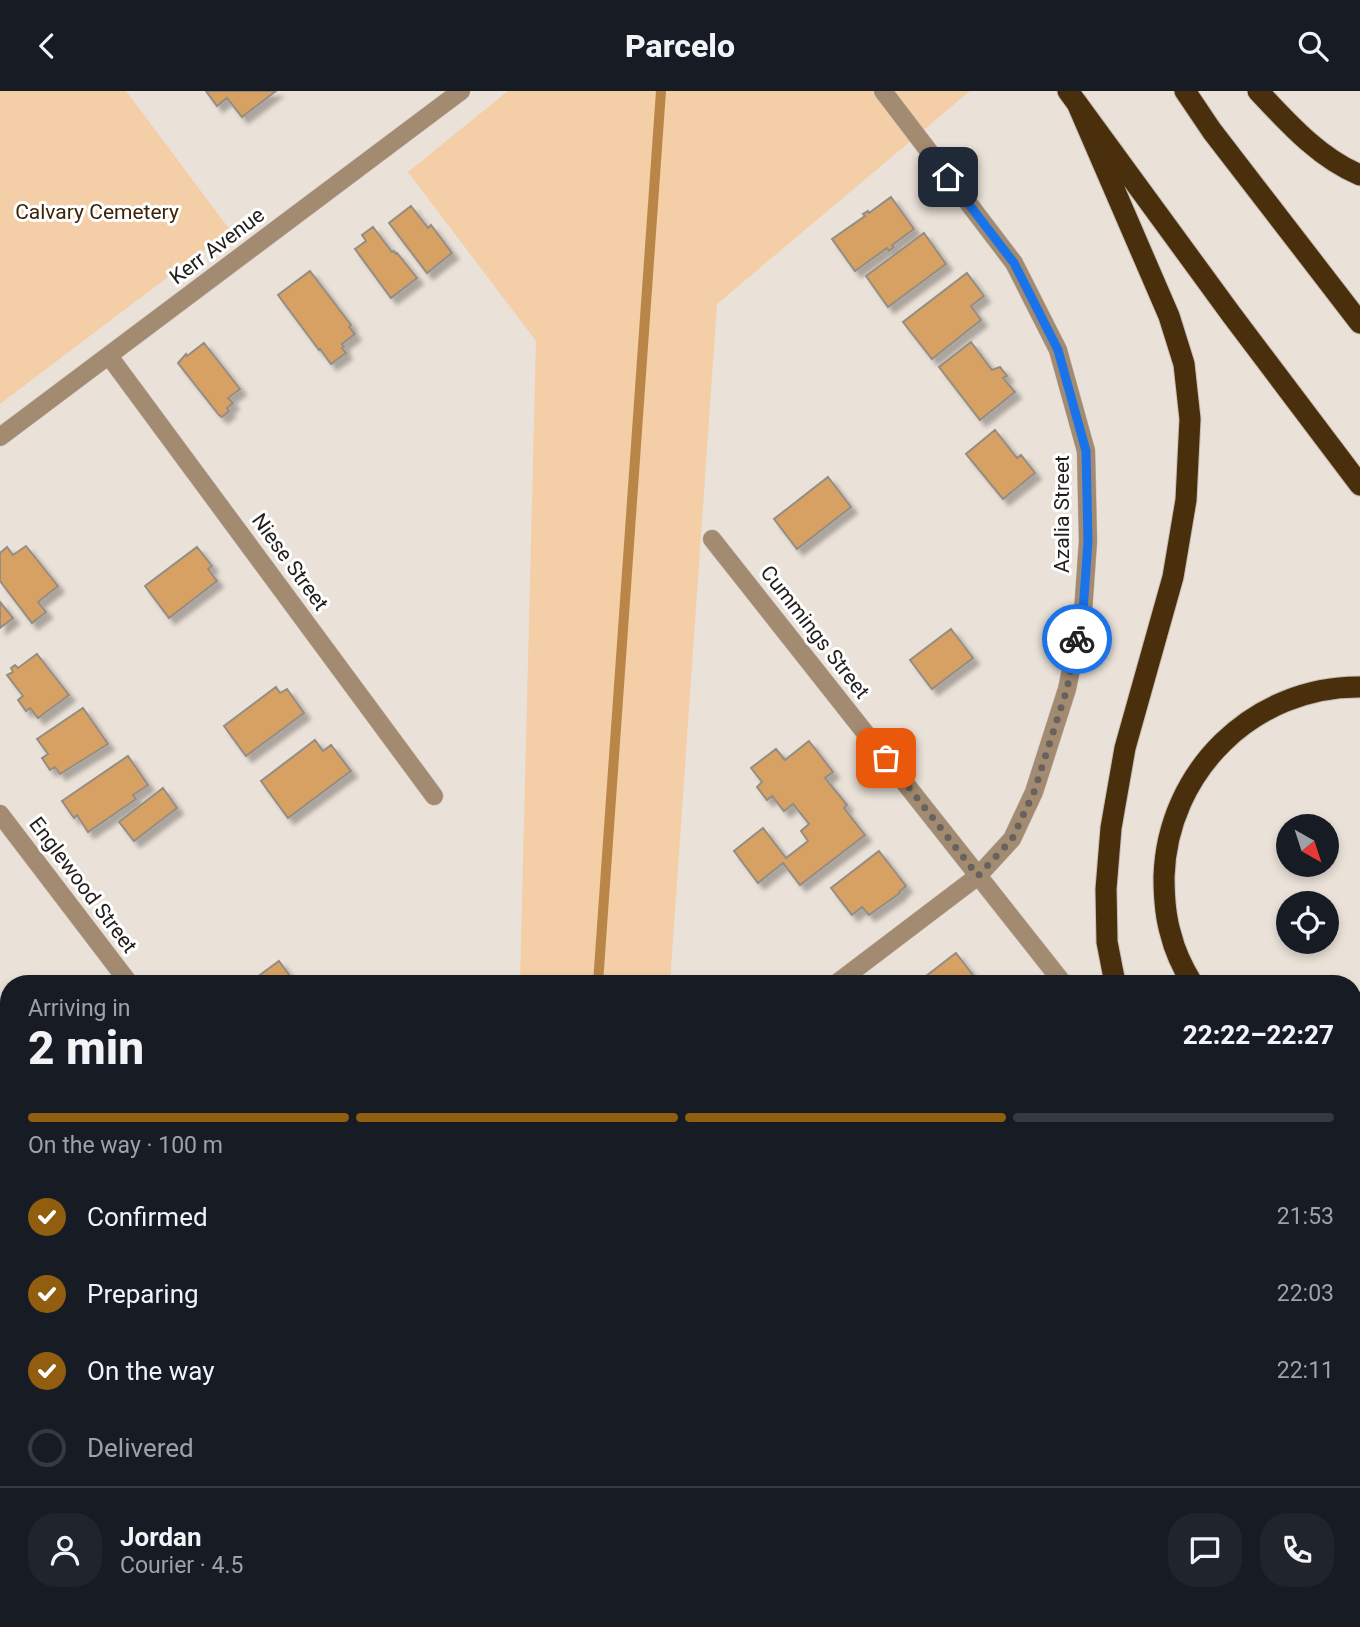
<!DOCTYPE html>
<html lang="en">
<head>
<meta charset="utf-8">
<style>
  body { margin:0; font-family:Roboto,sans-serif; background:#20242c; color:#f1f3f6; height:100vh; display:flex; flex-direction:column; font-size:26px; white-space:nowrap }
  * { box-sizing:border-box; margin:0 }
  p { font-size:23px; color:#9ea1a6 }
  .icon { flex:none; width:38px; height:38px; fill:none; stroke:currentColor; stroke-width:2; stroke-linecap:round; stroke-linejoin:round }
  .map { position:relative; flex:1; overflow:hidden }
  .side { position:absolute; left:0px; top:884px; width:1362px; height:653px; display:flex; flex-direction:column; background:#171b24; border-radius:28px 28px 0 0; box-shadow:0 4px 10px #0003 }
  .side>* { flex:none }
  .needle { width:46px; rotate:141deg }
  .tools { position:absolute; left:1276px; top:723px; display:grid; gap:14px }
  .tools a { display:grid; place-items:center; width:63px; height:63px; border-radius:50%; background:#171b24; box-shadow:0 4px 10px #0003; font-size:35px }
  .pin { position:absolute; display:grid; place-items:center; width:60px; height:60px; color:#fff; margin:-30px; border-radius:14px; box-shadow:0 4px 10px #0006 }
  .courier { position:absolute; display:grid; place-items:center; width:70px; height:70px; margin:-35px; border:5px solid #1a73e8; border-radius:50%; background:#fff; color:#222; box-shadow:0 2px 9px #0007 }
  .head em { font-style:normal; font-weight:800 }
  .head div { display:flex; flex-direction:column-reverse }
  .head { display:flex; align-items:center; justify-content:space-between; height:119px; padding:0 28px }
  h1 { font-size:46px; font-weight:800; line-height:52px }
  .bar { display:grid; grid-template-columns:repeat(4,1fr); gap:10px 7px; align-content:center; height:84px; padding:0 28px }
  .bar i { height:9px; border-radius:5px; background:#363941 }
  .bar .active { background:#915d0f }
  .bar p { grid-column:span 4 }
  .line { display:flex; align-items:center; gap:18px; padding:0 28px; border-top:2px solid #363941 }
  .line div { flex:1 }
  .round { display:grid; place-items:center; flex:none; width:74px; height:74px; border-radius:28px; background:#20242c }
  ol { padding:0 28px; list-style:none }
  li { display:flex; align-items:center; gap:21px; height:77px }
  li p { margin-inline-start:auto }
  li .icon { padding:7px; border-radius:50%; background:#915d0f; color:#fff; stroke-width:4 }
  li:last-child { color:#9ea1a6 }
  li i { width:38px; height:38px; border:4px solid #363941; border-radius:50% }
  header { display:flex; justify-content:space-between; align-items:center; height:91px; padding:0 28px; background:#171b24; font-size:32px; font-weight:800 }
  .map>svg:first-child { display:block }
  .green { fill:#f3cea6 }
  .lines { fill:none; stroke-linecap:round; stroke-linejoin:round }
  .stream { stroke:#ba8647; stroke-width:10 }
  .building { fill:#d6a162; stroke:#958d84; stroke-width:2; filter:url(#shadow) }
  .minor-casing { stroke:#c6beb6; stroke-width:19 }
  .major-casing { stroke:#c6beb6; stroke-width:19 }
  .highway-casing { stroke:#c6beb6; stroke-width:23 }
  .path { stroke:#a8a19a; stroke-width:4.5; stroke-dasharray:5 3.5; stroke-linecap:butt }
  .minor { stroke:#a38b72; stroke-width:18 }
  .major { stroke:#6b4307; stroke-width:18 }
  .highway { stroke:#4a2f0c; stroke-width:21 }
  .done { stroke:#67625d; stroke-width:7; stroke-dasharray:0 12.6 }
  .route { stroke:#1a73e8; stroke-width:9 }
  .labels { text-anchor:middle; stroke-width:6; stroke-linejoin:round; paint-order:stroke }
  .park-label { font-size:21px; fill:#3b2508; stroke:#fff }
  .street-label { font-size:21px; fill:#211e1b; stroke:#fff }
</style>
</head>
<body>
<header><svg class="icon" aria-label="back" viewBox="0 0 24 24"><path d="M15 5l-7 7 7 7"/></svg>Parcelo<svg class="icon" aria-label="search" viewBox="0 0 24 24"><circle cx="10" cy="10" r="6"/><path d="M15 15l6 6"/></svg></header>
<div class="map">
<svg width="1360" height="1536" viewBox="0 0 1360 1536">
  <defs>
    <filter id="shadow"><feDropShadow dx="6" dy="6" stdDeviation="2" flood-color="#0004"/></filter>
  </defs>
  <rect width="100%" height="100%" fill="#eae1d8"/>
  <path class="green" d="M0,0H126L230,139L0,313Z
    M508,0H970L717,213L670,892H520L536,250L408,81Z
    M504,1528H626L625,1536H504Z"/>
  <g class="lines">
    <path class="stream" d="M598,892L661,0
      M552,1536L553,1528"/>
  </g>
  <path class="building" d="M206,0H276L242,26L227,7L217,15Z
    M891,106L914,138L892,154L894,156L889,160L887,157L855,180L832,148L865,125L863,123L868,120L869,122Z
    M411,115L428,137L431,134L452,162L427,182L389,132Z
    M373,136L392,161L394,160L396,163L397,162L417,187L391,207L355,158L366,150L362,144Z
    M924,142L946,173L888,216L866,185Z
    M310,180L351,234L349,236L355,243L342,253L344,256L342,257L346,262L331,273L320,258L319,259L278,204Z
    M967,182L984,205L971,215L981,229L932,268L903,231Z
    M971,251L992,279L1000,276L1007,285L1003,287L1015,301L980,329L939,276Z
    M204,252L240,298L228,307L233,312L227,317L229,320L222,326L219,324L178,272L186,263L187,265Z
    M995,339L1017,367L1021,364L1035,382L1003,408L966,363Z
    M828,386L851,416L797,458L774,428Z
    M26,455L58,495L38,511L46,521L32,532L0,490V462L7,456L13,464Z
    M197,456L212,475L208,478L217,490L169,527L145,495Z
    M0,511L13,527L0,537Z
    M951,538L973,567L932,598L910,569Z
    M37,563L69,604L38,627L30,617L26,620L18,609L23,605L7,584L13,581L11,577L15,574L18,577Z
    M276,596L280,602L287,598L304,622L246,665L224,635Z
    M83,617L108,653L60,683L55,676L50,679L42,667L48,663L37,648Z
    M315,649L323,660L331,654L351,680L288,727L261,690Z
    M809,650L833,681L825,687L847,714L844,717L865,744L800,794L783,772L758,792L734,760L763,737L786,767L808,750L801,740L809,733L793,713L784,720L772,705L767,709L757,696L762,691L751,677L776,658L785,669Z
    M128,665L148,694L133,704L136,708L88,741L77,724L74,727L62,710Z
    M163,697L177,717L134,750L119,731Z
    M879,760L906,795L899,801L900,802L869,824L862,816L852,824L831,797Z
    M956,862L979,892H917Z
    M279,870L295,892H249Z
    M0,1110L9,1121V1146L0,1152Z
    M9,1198V1234L0,1223V1205Z
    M1353,1452L1357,1456L1360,1455V1536H1249L1260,1528H1353Z
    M248,1528H308L314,1535L237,1536Z"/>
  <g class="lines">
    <g class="minor-casing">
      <path id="minor" d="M109,265L434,705
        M0,346L461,0
        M712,448L1063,892
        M0,723L129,892
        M837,892L978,785L1012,748L1034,701L1067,598L1083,521L1088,450L1086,360L1058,259L1014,172L883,0
        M0,1340L9,1351
        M1353,1389L1360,1384
        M1353,1408L1360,1417
        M144,1528L150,1536
        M1081,1528L1087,1536
        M1193,1528L1199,1536"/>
    </g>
    <g class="major-casing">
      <path id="major" d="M1353,1104L1360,1098
        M1353,1217L1360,1212
        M1353,1270L1360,1279
        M783,1536L794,1528
        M941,1536L952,1528"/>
    </g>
    <g class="highway-casing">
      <path id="highway" d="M1068,0L1231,223L1360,394
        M1185,0L1212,40L1360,232
        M1258,0C1288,32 1319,67 1360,84
        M1077,12L1169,225L1184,273L1190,328L1186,409L1173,486L1125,657L1111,737L1106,798L1107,851L1115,892
        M1192,892C1183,877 1175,861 1171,844C1165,825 1164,805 1164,786C1167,680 1254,595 1360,596
        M1353,988H1360"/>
    </g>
    <path class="path" d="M1353,1053L1360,1047"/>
    <use href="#minor" class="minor"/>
    <use href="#major" class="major"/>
    <use href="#highway" class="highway"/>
  </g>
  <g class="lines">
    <path class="done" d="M886,667L978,785L1012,748L1034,701L1067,598L1077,548"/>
    <path class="route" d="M948,86L1014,172L1058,259L1086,360L1088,450L1083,521L1077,548"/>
  </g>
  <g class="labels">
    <g class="park-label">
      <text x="97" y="128">Calvary Cemetery</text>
    </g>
    <g class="street-label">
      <text transform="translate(217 155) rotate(-37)" y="7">Kerr Avenue</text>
      <text transform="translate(1062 423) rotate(-90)" y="7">Azalia Street</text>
      <text transform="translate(290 471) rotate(54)" y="7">Niese Street</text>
      <text transform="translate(815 541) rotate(52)" y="7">Cummings Street</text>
      <text transform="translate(83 794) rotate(53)" y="7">Englewood Street</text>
    </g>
  </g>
</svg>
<div class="tools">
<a><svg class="needle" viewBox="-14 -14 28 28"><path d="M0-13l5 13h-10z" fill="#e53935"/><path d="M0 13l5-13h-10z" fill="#9ea1a6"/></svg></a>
<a><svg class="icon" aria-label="locate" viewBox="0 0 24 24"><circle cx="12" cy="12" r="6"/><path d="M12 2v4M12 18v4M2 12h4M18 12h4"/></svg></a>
</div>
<div class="pin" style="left:886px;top:667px;background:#ea580c"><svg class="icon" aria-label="bag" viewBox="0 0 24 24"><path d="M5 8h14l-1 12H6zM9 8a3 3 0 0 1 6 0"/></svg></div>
<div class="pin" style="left:948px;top:86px;background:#1f2937"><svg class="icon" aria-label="home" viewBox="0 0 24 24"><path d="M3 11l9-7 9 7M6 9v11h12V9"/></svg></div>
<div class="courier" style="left:1077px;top:548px"><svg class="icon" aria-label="bike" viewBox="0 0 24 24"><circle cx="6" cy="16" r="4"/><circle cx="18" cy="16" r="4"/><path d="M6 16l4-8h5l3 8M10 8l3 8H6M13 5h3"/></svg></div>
<section class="side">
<div class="head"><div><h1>2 min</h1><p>Arriving in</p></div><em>22:22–22:27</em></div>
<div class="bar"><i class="active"></i><i class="active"></i><i class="active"></i><i></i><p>On the way · 100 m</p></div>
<ol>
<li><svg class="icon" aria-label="check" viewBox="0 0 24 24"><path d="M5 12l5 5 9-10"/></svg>Confirmed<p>21:53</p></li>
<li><svg class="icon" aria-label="check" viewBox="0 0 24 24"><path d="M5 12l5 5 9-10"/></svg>Preparing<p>22:03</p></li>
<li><svg class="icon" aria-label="check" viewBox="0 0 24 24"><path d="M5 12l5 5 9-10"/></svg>On the way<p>22:11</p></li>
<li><i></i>Delivered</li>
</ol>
<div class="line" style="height:126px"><a class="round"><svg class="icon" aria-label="person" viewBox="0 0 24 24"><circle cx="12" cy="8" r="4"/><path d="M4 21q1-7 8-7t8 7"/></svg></a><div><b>Jordan</b><p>Courier · 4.5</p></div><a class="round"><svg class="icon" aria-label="chat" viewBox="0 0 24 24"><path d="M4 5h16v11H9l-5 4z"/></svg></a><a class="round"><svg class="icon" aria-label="phone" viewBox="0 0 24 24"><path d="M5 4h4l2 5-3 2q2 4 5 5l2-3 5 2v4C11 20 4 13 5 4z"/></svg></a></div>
</section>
</div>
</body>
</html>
